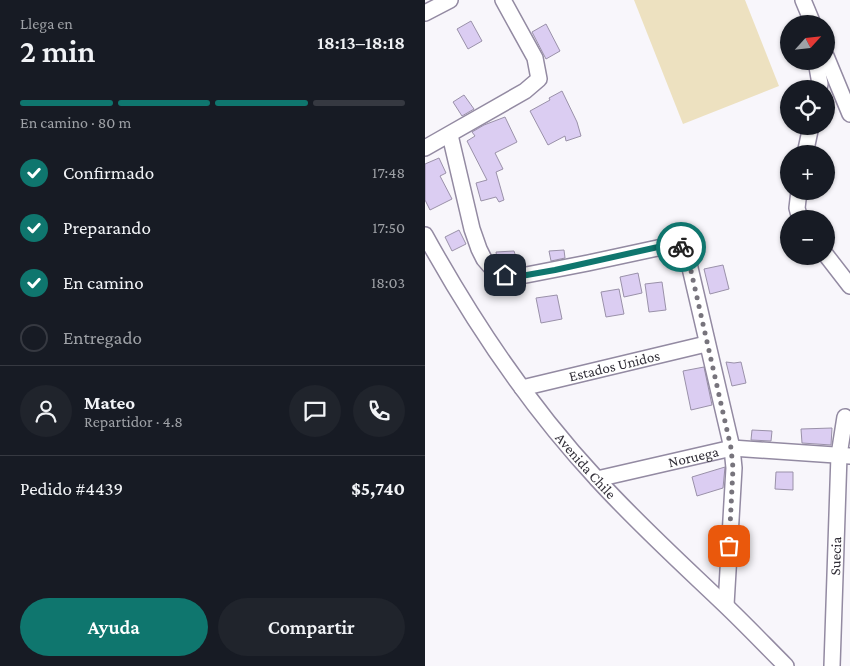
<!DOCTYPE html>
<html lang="es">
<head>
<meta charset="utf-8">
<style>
  body { margin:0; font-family:"Crimson Pro",serif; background:#20242c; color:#f1f3f6; height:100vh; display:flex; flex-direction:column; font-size:19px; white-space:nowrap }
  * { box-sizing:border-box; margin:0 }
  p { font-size:16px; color:#9ea1a6 }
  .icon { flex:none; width:28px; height:28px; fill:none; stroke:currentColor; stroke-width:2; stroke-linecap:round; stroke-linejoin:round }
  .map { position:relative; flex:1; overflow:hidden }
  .side { display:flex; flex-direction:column; background:#171b24; width:425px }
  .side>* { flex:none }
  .needle { width:32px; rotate:63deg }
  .buttons { position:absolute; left:355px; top:15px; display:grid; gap:10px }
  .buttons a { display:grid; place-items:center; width:55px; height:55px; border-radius:50%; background:#171b24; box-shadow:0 1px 4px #0004; font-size:25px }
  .pin { position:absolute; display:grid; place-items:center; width:42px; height:42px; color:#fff; margin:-21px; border-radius:10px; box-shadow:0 2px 8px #0006 }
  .courier { position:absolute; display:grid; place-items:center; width:50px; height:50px; margin:-25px; border:4px solid #0f766e; border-radius:50%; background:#fff; color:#222; box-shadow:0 1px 6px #0007 }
  .headline em { font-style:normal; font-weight:600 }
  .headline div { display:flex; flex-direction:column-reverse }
  .headline { display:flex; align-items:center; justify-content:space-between; height:85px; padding:0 20px }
  h1 { font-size:32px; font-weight:600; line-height:38px }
  .bar { display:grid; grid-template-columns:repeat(4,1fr); gap:8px 5px; align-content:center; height:60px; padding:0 20px }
  .bar i { height:6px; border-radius:4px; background:#363941 }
  .bar .active { background:#0f766e }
  .bar p { grid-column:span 4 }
  .line { display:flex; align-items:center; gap:12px; padding:0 20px; border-top:1px solid #363941 }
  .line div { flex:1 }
  .round { display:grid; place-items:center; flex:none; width:52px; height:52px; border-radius:26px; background:#20242c }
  ol { padding:0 20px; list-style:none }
  li { display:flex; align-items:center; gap:15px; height:55px }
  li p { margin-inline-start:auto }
  li .icon { padding:5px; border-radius:50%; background:#0f766e; color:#fff; stroke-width:4 }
  li:last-child { color:#9ea1a6 }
  li i { width:28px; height:28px; border:2px solid #363941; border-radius:50% }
  .action { display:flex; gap:10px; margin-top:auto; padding:10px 20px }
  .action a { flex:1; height:58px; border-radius:30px; background:#0f766e; color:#fff; font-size:20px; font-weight:600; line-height:58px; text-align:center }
  .action a+a { background:#20242c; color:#f1f3f6 }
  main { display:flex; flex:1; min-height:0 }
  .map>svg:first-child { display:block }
  .pitch { fill:#ede1c0 }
  .building { fill:#dbcdf2; stroke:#9a91a9 }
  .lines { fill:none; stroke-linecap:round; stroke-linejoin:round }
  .minor-casing { stroke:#938aa2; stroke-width:18 }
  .minor { stroke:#fff; stroke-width:15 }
  .done { stroke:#77747c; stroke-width:5; stroke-dasharray:0 9 }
  .route { stroke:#0f766e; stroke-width:6 }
  .labels { text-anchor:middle; stroke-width:4; stroke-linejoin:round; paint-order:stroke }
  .street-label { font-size:15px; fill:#312e37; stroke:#fff }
</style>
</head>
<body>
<main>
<section class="side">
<div class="headline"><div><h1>2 min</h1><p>Llega en</p></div><em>18:13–18:18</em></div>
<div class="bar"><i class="active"></i><i class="active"></i><i class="active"></i><i></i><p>En camino · 80 m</p></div>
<ol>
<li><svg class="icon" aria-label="check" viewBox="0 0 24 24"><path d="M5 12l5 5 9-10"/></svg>Confirmado<p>17:48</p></li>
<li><svg class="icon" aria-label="check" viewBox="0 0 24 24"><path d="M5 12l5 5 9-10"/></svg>Preparando<p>17:50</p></li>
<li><svg class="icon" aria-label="check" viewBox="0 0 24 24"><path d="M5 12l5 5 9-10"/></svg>En camino<p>18:03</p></li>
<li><i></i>Entregado</li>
</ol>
<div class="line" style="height:90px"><a class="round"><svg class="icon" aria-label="person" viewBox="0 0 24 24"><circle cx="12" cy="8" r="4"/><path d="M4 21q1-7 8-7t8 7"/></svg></a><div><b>Mateo</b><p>Repartidor · 4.8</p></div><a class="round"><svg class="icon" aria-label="chat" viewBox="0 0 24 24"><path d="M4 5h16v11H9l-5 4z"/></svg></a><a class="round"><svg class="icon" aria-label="phone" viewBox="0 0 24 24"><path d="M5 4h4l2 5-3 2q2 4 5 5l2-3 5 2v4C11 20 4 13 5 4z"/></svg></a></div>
<div class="line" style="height:65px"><div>Pedido #4439</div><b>$5,740</b></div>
<div class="action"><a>Ayuda</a><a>Compartir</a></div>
</section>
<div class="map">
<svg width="425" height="666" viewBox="0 0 425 666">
  <rect width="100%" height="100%" fill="#f8f6fb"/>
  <path class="pitch" d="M209,0H320L354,86L258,124Z"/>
  <path class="building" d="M46,21L57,41L43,49L32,29Z
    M121,24L135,51L121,59L107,32Z
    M137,91L152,122L156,136L141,141L140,136L123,145L105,111L125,100L124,98Z
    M39,95L49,109L37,116L28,102Z
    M80,117L92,142L70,153L78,169L71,172L79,200L74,202L71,197L56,201L51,183L62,180L42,141L50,136L47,132L59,125Z
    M14,158L21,173L15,176L27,199L5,210L0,200V164Z
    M34,230L41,244L27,251L20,237Z
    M139,250L140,258L126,261L124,251Z
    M89,251L93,263L80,264L72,259L71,252Z
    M298,265L304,289L285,294L279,269Z
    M213,273L217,293L199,297L195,277Z
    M237,282L241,310L224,312L220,284Z
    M194,289L199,314L181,317L176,292Z
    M132,295L137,319L116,323L111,298Z
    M301,362L309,363L316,362L321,383L307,386Z
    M279,367L287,405L266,410L258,371Z
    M407,428L406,445L377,443L376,429Z
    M327,430L347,431L346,441L326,440Z
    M300,467L298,488L272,496L267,477Z
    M351,472H368V490L350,489Z"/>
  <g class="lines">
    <g class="minor-casing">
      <g id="minor">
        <path d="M378,0L388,24"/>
        <path d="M0,13L25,0"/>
        <path d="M401,56L425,114"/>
        <path d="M391,61L395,84L394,89"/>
        <path d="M25,135L47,229L54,249L59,259L65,266L79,275L96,276L163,263L251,244L256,247L262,255L307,448L309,468L301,605"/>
        <path d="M0,148L100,91L114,79L110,58L78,0"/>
        <path d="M380,154L386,126"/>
        <path d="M374,191L372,208L375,219"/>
        <path id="s1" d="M0,235C48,322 104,406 172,479C212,523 256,563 299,604C320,624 340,645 361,666"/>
        <path d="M401,255L425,286"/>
        <path id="s2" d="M97,388L281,344"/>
        <path id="s3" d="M172,479L307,448L425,456"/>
        <path id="s4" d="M407,666L414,455L420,417"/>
      </g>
    </g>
    <use href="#minor" class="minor"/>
  </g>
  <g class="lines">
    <path class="done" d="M256,247L262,255L264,262L306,448L308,468L304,546"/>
    <path class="route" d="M80,275L96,276L130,270L242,245L251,244L256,247"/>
  </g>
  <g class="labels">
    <g class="street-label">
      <text dy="5" stroke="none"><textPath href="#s2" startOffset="95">Estados Unidos</textPath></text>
      <text dy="5" stroke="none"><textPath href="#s3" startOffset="99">Noruega</textPath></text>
      <text dy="5" stroke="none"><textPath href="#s1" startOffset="282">Avenida Chile</textPath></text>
      <text dy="5" stroke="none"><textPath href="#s4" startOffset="110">Suecia</textPath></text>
    </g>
  </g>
</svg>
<div class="buttons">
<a><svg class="needle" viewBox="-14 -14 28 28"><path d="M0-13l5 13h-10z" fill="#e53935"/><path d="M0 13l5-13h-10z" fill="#9ea1a6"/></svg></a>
<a><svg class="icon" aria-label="locate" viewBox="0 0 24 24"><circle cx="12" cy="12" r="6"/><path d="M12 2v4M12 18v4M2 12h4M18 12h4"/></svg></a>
<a>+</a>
<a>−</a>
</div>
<div class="pin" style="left:304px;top:546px;background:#ea580c"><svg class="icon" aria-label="bag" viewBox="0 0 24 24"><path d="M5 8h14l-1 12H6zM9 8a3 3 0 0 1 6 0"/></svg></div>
<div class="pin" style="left:80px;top:275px;background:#1f2937"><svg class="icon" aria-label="home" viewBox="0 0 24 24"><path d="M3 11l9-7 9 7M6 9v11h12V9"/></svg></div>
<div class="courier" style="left:256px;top:247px"><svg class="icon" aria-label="bike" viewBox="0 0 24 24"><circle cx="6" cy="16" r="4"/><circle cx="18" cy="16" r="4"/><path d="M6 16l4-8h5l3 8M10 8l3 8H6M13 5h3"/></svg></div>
</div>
</main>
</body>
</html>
